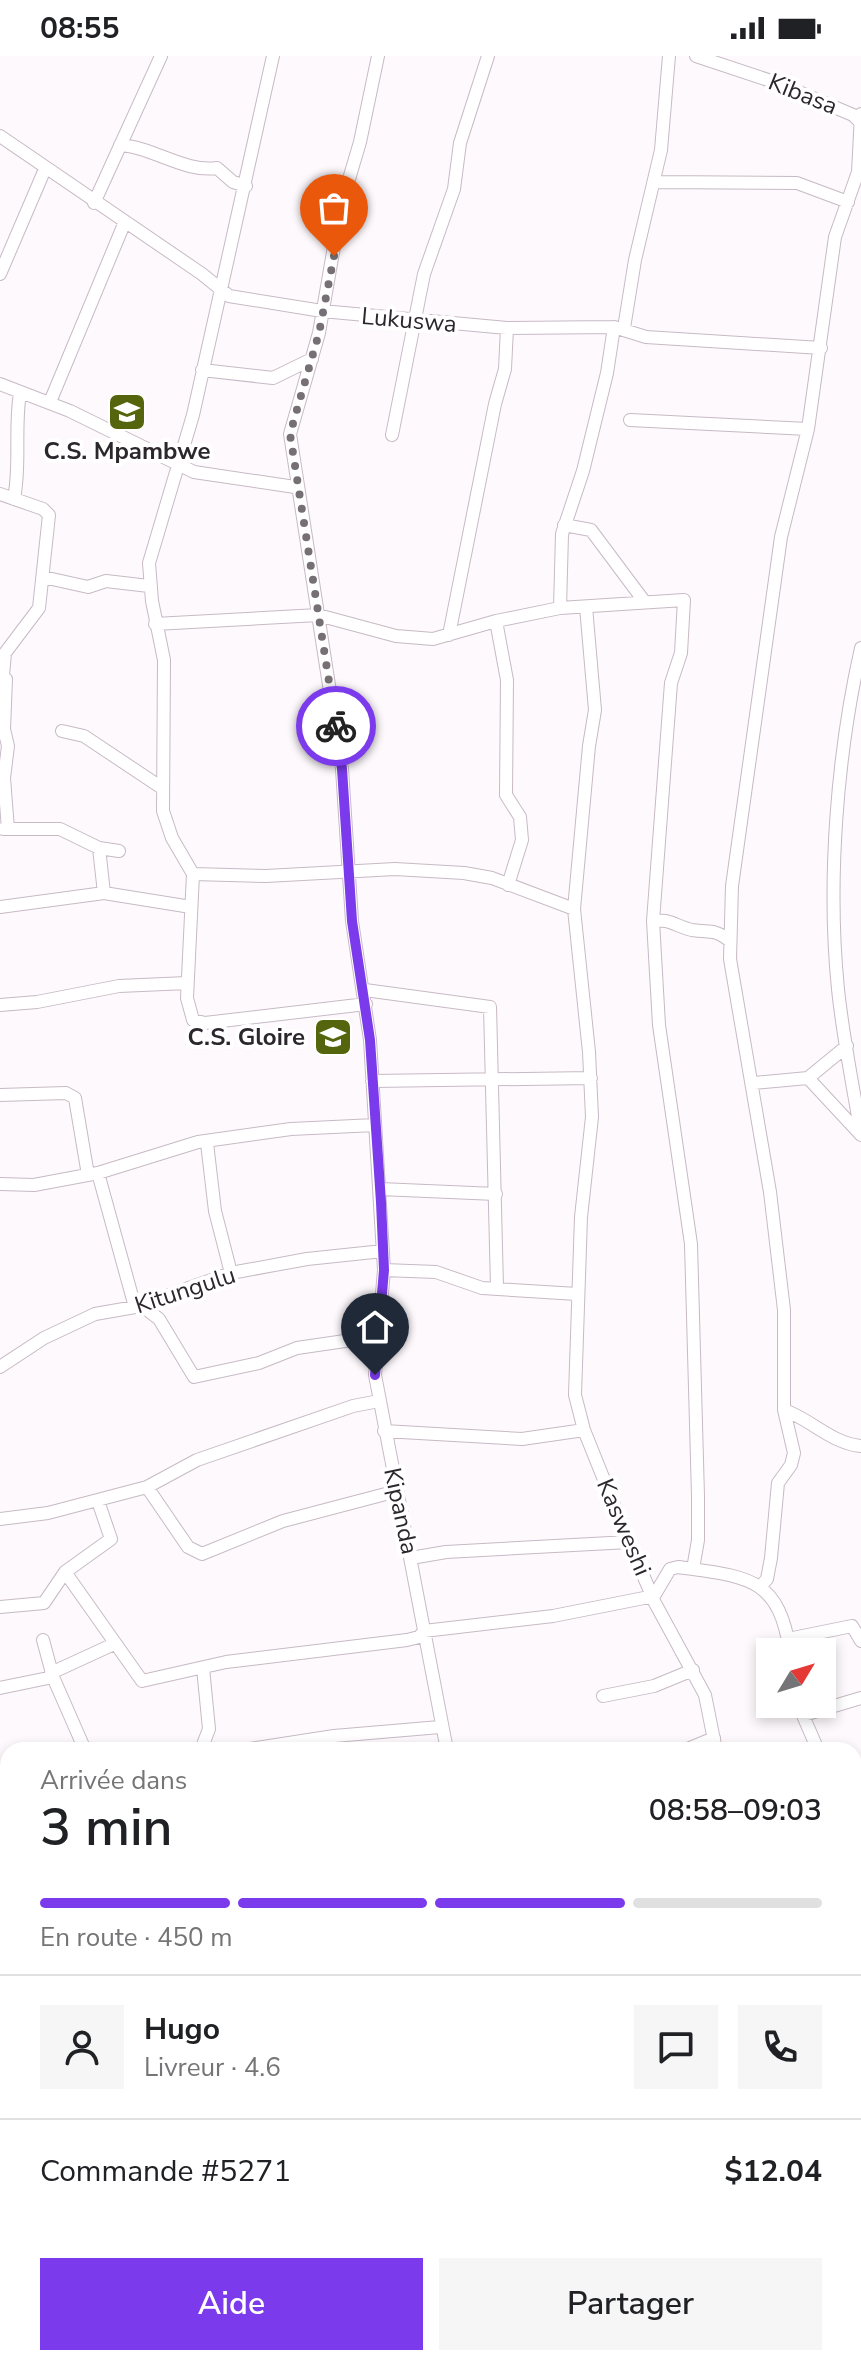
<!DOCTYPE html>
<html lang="fr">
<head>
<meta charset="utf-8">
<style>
  body { margin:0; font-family:"Nunito Sans",sans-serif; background:#f6f6f6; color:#202124; height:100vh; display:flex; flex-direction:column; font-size:30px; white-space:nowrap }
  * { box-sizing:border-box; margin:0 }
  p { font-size:26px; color:#757577 }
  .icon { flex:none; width:44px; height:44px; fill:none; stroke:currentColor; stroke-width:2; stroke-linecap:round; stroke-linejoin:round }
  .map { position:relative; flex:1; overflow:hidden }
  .side { position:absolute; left:0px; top:1686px; width:862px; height:624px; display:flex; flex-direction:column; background:#fff; border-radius:24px 24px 0 0; box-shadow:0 4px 12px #0003 }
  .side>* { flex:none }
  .needle { width:52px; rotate:52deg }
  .controls { position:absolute; left:756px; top:1582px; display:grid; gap:16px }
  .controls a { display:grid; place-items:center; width:80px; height:80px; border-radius:0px; background:#fff; box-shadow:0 4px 12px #0003; font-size:40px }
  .pin { position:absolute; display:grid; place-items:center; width:68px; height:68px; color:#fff; margin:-82px -34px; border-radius:50% 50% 50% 0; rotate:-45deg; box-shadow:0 0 8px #0007 }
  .pin .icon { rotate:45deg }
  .courier { position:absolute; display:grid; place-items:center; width:80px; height:80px; margin:-40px; border:6px solid #7c3aed; border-radius:50%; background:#fff; color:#222; box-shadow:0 2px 10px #0007 }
  .headline em { font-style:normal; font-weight:600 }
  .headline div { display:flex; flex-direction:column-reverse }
  .headline { display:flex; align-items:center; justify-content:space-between; height:136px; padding:0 40px }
  h1 { font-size:52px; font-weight:600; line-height:60px }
  .bar { display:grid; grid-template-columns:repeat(4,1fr); gap:12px 8px; align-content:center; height:96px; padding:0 40px }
  .bar i { height:10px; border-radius:6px; background:#e0e0e0 }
  .bar .selected { background:#7c3aed }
  .bar p { grid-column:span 4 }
  .line { display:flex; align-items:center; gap:20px; padding:0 40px; border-top:2px solid #e0e0e0 }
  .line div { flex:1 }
  .round { display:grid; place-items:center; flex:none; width:84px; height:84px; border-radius:0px; background:#f6f6f6 }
  .primary-button { display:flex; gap:16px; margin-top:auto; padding:16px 40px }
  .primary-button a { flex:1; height:92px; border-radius:0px; background:#7c3aed; color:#fff; font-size:32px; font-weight:600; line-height:92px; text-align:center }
  .primary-button a+a { background:#f6f6f6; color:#202124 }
  .status { display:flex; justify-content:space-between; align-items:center; height:56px; padding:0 40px; background:#fff; direction:ltr }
  .status svg { height:22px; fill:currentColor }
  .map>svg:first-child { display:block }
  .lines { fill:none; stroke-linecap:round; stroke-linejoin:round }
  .minor-casing { stroke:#c7bac5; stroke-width:14 }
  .minor { stroke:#fff; stroke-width:12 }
  .done { stroke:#767075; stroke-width:8; stroke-dasharray:0 14.4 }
  .route { stroke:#7c3aed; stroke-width:10 }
  .labels { text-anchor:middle; stroke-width:8; stroke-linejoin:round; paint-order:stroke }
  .street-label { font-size:24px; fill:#2c272c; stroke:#fff }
  .poi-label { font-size:24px; font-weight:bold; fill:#2c272c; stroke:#fff }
</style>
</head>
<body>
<div class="status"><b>08:55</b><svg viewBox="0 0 49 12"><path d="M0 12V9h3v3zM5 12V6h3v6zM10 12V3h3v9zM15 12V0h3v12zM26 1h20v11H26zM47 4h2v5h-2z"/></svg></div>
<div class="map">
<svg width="861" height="2310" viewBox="0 0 861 2310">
  <rect width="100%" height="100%" fill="#fef9fd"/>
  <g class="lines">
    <g class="minor-casing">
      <path id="minor" d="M273,0L193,359L149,507L152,545L164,604L163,755L172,782L193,818L187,942L193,964L205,967L366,948
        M378,0L360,86L341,150L319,277L290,378L342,713L352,865L370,984L384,1214L375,1319L447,1694
        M696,0L780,28L853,59L861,67
        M0,80L202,218L229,240L322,255L507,272L614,271L646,281L821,292
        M120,89C153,91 185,117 217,112L233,126L246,130
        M655,126L797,127L848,146
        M94,147L161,0
        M0,218L45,113
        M624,272L635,204L661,94L669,0
        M202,314L273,322L312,303
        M0,328L70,355L194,416L295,431
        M50,346L124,168
        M630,364L808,373
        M392,379L424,218L454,133L460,87L488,0
        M0,438L43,453L49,459L39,552L5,597L3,619
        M14,443C21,407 14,373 20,337
        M564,469L591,474L644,545
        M43,521L88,531L106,525L149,530
        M586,551L595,654L589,690L574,853L589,996L592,1061L581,1161L575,1339L584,1374L629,1486L655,1547L705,1639L716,1694
        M560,552L562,478L583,415L607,317L614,271
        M496,565L507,624L506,739L520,761L522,784L508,829
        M155,568L318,559L396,580L433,583L496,565L560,552L684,544L681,597L671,627L653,865L659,969L691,1188L698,1440V1484L693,1513
        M449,579L495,348L505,313L507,272
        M861,592C837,698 827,825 838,933C843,982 853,1030 861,1078
        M0,619L6,623L4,673L8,690L4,722L8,773
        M62,675L84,680L162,732
        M3,773H60L99,792L119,795
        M99,792L104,837
        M193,818L266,820L395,813L464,817L492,822L574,853
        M0,851L104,837L191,851
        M653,865C669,862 677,871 692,874C710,877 712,872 729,884
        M365,934L490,951L497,1231
        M0,949L37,946L119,930L187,927
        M808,1022L861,1079
        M372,1025L591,1022
        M754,1027L808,1022L847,990
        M0,1039L66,1037L75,1042L88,1119
        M207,1087L215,1155L231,1217
        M98,1117L135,1251
        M0,1128L34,1129L98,1117L198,1086L291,1073L375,1069
        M380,1133L496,1138
        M384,1214L436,1216L482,1232L577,1238
        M141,1249L159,1263L194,1321L259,1307L297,1292L379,1280
        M0,1311L44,1282L95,1258L135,1251L231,1217L307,1203L383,1195
        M784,1354C812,1364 831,1387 861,1390
        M384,1375L522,1383L584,1374
        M147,1431L188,1491L202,1498L283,1465L397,1435
        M0,1463L48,1457L147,1431L197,1404L353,1350L379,1345
        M411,1502L446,1496L629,1486
        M65,1516L142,1625L226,1606L407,1584L419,1581L424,1575L553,1560L654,1540L670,1513L678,1511C747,1521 779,1520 790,1596
        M760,1531L767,1523L771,1502L778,1427L791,1409L794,1397L784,1354V1254L770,1136L730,903L732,830L781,481L808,373L835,181L858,116L861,58
        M0,1551L44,1547L65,1516L111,1483L98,1445
        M788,1583L852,1570L861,1585
        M43,1584L53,1621L85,1694
        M51,1617L114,1588
        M0,1632L53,1621
        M603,1640L654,1630L693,1614
        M798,1648L818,1694
        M804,1659L861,1642
        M201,1694L209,1673L203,1612
        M244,1694L334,1680L440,1671
        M685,1694L714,1682
        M0,1767L8,1761
        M0,1878L8,1877
        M854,1900H861
        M0,1978H8
        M0,2236L8,2243
        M854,2236L861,2234
        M854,2251L861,2261
        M0,2273L8,2267
        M854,2290L861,2287
        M565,2302L569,2310
        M162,2310V2302
        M816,2310L833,2302"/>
    </g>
    <use href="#minor" class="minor"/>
  </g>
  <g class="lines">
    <path class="done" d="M334,200L319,277L290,378L336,670"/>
    <path class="route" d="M336,670L342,713L352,865L370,984L381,1146L384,1214L375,1319"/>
  </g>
  <defs>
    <g id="school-square" transform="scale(2)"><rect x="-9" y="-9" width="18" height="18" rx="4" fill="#55650d" stroke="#fff"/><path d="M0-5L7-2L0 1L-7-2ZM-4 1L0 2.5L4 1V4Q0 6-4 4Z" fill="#fff"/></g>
  </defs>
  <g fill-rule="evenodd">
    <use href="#school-square" x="127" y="356"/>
    <use href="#school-square" x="333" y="981"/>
  </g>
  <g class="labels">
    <g class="street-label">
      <text transform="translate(803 38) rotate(22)" y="8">Kibasa</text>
      <text transform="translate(409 264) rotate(5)" y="8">Lukuswa</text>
      <text transform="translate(185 1234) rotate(-18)" y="8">Kitungulu</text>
      <text transform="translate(401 1455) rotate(78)" y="8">Kipanda</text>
      <text transform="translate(624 1471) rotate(67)" y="8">Kasweshi</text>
    </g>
    <g class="poi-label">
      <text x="127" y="403">C.S. Mpambwe</text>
      <text x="305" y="989" text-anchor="end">C.S. Gloire</text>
    </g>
  </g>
</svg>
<div class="controls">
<a><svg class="needle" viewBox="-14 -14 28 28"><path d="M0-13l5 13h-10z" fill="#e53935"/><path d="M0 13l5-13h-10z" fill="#757577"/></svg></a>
</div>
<div class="pin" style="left:334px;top:200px;background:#ea580c"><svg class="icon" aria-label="bag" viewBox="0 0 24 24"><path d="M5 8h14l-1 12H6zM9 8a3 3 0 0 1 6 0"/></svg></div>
<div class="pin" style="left:375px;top:1319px;background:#1f2937"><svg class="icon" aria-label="home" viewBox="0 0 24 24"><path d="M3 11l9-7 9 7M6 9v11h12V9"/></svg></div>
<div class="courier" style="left:336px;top:670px"><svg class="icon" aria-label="bike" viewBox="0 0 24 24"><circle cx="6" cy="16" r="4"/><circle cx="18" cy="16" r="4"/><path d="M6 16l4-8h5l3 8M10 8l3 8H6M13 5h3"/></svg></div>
<section class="side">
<div class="headline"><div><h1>3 min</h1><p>Arrivée dans</p></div><em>08:58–09:03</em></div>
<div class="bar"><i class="selected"></i><i class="selected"></i><i class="selected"></i><i></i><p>En route · 450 m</p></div>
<div class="line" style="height:144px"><a class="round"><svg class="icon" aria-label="person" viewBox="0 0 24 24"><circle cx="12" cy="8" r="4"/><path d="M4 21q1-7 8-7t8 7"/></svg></a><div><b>Hugo</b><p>Livreur · 4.6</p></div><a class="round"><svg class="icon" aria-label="chat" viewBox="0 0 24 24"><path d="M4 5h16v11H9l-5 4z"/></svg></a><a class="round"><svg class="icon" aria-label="phone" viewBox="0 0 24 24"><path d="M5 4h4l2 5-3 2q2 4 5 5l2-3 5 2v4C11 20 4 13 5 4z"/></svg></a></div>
<div class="line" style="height:104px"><div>Commande #5271</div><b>$12.04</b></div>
<div class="primary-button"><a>Aide</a><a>Partager</a></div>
</section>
</div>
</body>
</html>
